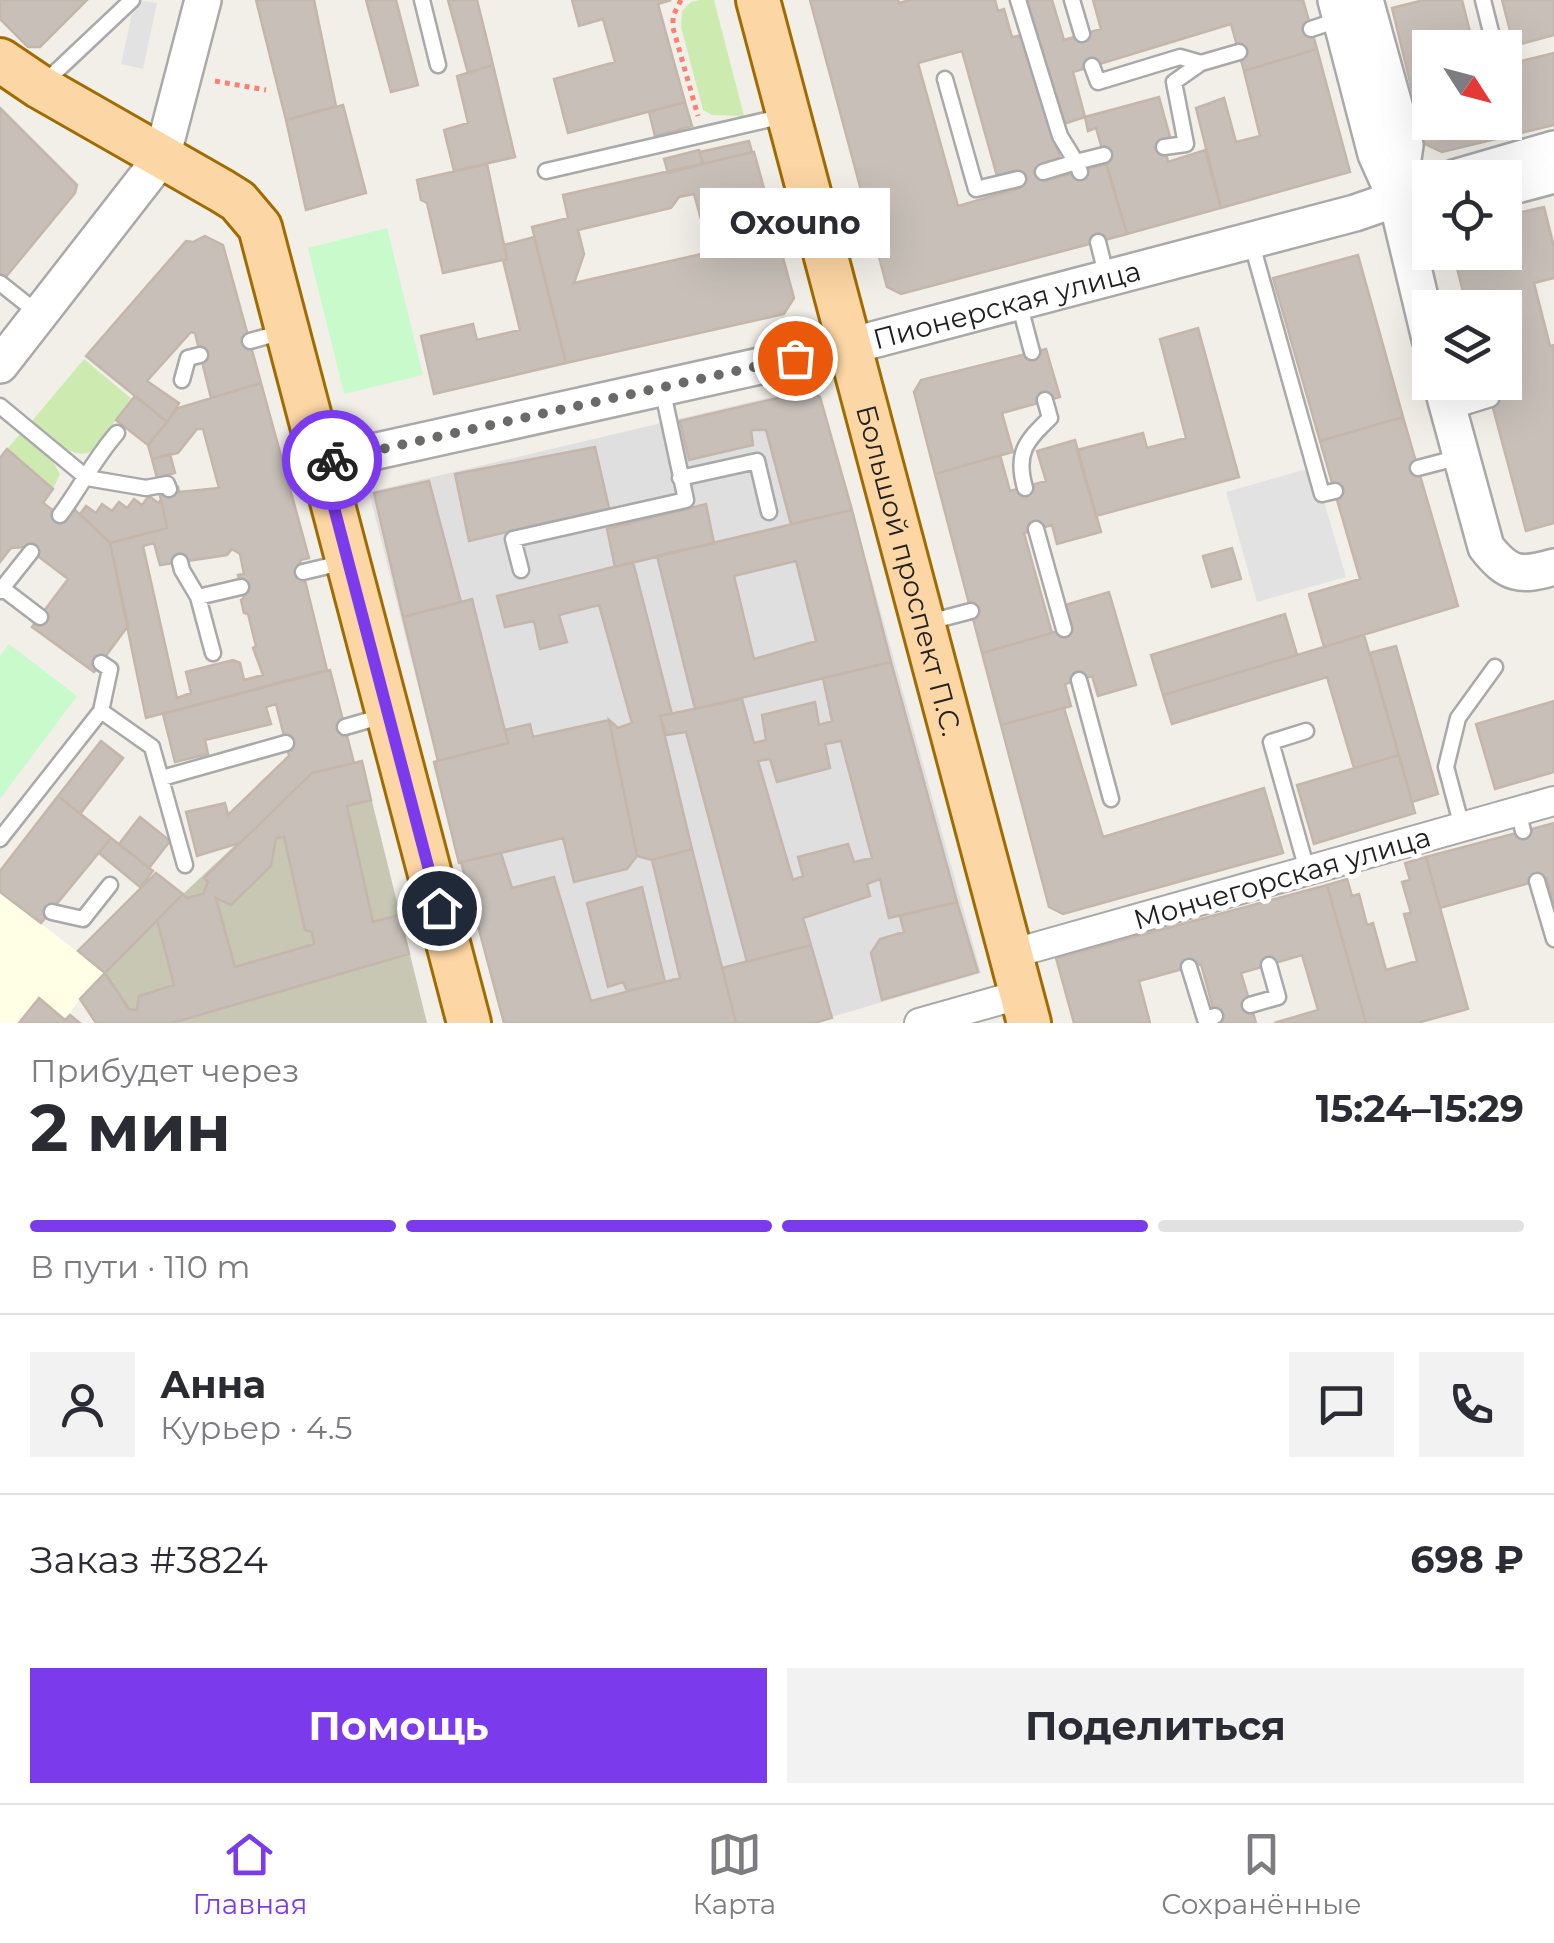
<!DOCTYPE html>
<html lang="ru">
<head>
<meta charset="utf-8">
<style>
  body { margin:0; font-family:Montserrat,sans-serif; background:#f2f2f3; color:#2b2b33; height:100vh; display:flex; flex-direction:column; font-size:38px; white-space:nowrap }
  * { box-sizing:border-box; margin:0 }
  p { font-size:32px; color:#7c7c81 }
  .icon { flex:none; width:55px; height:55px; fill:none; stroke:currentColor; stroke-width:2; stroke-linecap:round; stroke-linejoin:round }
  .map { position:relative; height:1023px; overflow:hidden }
  .panel { display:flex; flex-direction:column; background:#fff; flex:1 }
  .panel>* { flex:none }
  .needle { width:65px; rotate:126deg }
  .buttons { position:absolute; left:1412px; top:30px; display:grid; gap:20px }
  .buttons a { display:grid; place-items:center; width:110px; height:110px; border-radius:0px; background:#fff; box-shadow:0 10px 40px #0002; font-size:50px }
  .pin { position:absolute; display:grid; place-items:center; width:85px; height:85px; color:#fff; margin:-42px; border:5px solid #fff; border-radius:50%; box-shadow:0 2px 10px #0007 }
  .courier { position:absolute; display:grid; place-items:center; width:100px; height:100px; margin:-50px; border:8px solid #7c3aed; border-radius:50%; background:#fff; color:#222; box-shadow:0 2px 12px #0007 }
  .bubble { position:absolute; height:70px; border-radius:0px; background:#fff; box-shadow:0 10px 40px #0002; font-size:32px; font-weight:700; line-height:70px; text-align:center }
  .overview em { font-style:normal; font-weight:700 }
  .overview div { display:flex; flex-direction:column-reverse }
  .overview { display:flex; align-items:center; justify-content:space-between; height:170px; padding:0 30px }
  h1 { font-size:65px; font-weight:700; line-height:75px }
  .bar { display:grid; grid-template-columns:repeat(4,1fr); gap:15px 10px; align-content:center; height:120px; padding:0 30px }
  .bar i { height:12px; border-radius:8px; background:#e1e1e2 }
  .bar .current { background:#7c3aed }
  .bar p { grid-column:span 4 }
  .line { display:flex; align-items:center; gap:25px; padding:0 30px; border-top:2px solid #e1e1e2 }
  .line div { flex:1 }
  .round { display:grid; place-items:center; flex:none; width:105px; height:105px; border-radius:0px; background:#f2f2f3 }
  .action { display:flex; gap:20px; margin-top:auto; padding:20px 30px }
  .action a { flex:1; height:115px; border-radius:0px; background:#7c3aed; color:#fff; font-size:40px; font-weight:700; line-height:115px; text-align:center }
  .action a+a { background:#f2f2f3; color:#2b2b33 }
  .tab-bar { display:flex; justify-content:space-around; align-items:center; height:140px; border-top:2px solid #e1e1e2; background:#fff; font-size:28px; color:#7c7c81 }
  .tab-bar a { display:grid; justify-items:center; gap:5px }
  .tab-bar .current { color:#7c3aed }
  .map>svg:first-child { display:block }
  .residential { fill:#e0dfdf }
  .education { fill:#ffffe5 }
  .construction { fill:#c7c7b4 }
  .grass { fill:#cdebb0 }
  .park { fill:#c8facc }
  .parking { fill:#e2e2e2 }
  .building { fill:#c7bfb8; stroke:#c4b6ab; stroke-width:2.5; fill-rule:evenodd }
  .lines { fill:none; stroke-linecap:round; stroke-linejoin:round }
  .service-casing { stroke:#a9a9a9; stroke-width:19 }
  .minor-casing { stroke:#a9a9a9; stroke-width:32 }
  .tertiary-casing { stroke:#a9a9a9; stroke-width:40 }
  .primary-casing { stroke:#a06b00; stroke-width:48 }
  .path { stroke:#fa8072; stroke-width:5; stroke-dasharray:5 5; stroke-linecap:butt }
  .service { stroke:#fff; stroke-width:14 }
  .minor { stroke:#fff; stroke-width:28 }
  .tertiary { stroke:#fff; stroke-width:35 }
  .primary { stroke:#fcd6a4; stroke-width:42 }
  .done { stroke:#6b6a68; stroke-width:10; stroke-dasharray:0 18 }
  .route { stroke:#7c3aed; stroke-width:12 }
  .labels { text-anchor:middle; stroke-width:10; stroke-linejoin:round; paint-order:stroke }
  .street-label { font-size:28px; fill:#222; stroke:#fff }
</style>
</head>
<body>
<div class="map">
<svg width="1554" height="1023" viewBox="0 0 1554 1023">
  <rect width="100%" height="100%" fill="#f2efe9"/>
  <path class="residential" d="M818,386L981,973L811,1023H503L369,492Z"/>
  <path class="education" d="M0,892L105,973L80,999L65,1020L39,999L19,1023H0Z"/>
  <path class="construction" d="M362,761L427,1023H96L80,999L183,894L312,773Z"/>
  <path class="grass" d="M700,0H714L744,116L712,115L703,110L681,27L682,11L691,2Z
    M84,359L133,400L90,452C69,460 48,434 32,421Z
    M21,433L54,463L60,474L53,489L7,449Z"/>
  <path class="park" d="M387,228L423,375L344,394L308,248Z
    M9,644L77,696L0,799V656Z"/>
  <path class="parking" d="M135,0L157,3L143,69L121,64Z
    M1314,467L1346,577L1257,602L1226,492Z"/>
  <path class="building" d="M0,0H87L40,47H28L0,19Z
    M256,0H314L336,106L286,120Z
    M366,0H396L418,85L391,92Z
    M448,0H477L493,65L468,73Z
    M572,0H671L658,4L685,102L568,133L554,79L615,62L603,19L579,26Z
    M810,0H898L899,3L910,0H995L998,11L1004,9L1012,37L1023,35L1060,158L1041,164L1045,181L1106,164L1127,234L901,294L887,287ZM962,51L997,176L1015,171L1020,188L958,206L918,63Z
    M1027,0H1052L1064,40L1101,29L1093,0H1303L1317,49L1244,71L1231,24L1073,72L1085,117L1064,124Z
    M1424,0H1462L1474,48H1430V122H1505V65L1554,53V125L1442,152L1425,144L1392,8Z
    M1502,0H1554V35L1514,46Z
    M1317,49L1350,172L1221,208L1196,108L1224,98L1236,142L1260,136L1244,71Z
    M493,65L515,157L454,171L444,130L468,123L457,76Z
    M1159,97L1170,137L1163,140L1168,162L1205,150L1221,208L1127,234L1096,128L1088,131L1085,117Z
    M685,102L692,126L655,136L649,112Z
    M343,105L366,193L306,210L286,120Z
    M0,108L77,185L75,193L0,284Z
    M749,141L752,152L703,164L700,152Z
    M699,150L703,164L668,173L664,159Z
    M754,152L794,298L784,314L566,363L532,227L568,218L563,195ZM694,194L710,252L574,283L584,254L578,230L671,208L679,197Z
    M487,164L507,259L443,273L427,203L421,200L417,180Z
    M1544,207L1554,247V278L1534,283L1550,346L1554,345V523L1526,531L1486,382H1505V308H1467L1453,252H1505V216Z
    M205,236L223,245L261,383L211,398L195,333L191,332L147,381L179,403L167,422L86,356L186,241L193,242Z
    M534,237L566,363L434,394L421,336L473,324L477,340L520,330L503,260L507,259L504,245Z
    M1358,255L1403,417L1320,441L1273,278Z
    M1198,328L1239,477L1096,516L1077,450L1143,433L1147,448L1186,438L1160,339Z
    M1046,349L1060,397L1002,413L1013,452L935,474L914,392L921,380Z
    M261,383L309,558L300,560L327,670L146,718L110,543L167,528L159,491L178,487L179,492L219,488L203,429H197L178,453L152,459L148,445L178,408ZM154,543L160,565L227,555L232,549L240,554L244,574L238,575L244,598L241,600L244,613L248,614L256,646L253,648L263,675L244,680L240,663L233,660L186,672L191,693L177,698L143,546Z
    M808,391L820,397L852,510L791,524L766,430H751L753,445L689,460L680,421Z
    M135,396L167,422L148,445L116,420Z
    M1403,417L1458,606L1324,647L1309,594L1360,579L1320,441Z
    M1075,440L1101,532L1057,544L1052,525L1024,533L1052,633L982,653L935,474L1000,455L1010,491L1046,481L1037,451Z
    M595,447L609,508L469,541L455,474Z
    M7,449L53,489L43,503L65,519L74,509L110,543L128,626L94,672L32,627L68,579L26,547L11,548L0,562V458Z
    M170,454L175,473L157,478L152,459Z
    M429,481L461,602L403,617L374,493Z
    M149,496L158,503L161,500L167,528L110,543L80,514L86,506L96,513L102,504L112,511L119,502L127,508L134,499L142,505Z
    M706,504L714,543L615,567L607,529Z
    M852,510L891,662L695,709L657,556ZM796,561L816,641L754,659L734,576Z
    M1232,548L1241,579L1212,587L1203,556Z
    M633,562L672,714L660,716L692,849L652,860L637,856L609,720L618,728L632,723L599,605L559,615L567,642L540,649L534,621L505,627L497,596Z
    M1109,592L1136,685L1098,696L1092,676L1065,684L1071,706L1001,725L982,653L1072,627L1065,605Z
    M472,599L508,743L438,761L403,617Z
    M1285,614L1297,655L1163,695L1151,655Z
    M1364,635L1399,755L1354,768L1327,677L1172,724L1163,695Z
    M1396,646L1438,794L1412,802L1370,653Z
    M891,662L957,902L889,918L880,879L867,884L870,896L803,918L811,945L747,962L686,732L666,735L660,716L742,699L754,743L766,740L762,715L815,702L819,725L832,721L823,678ZM841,741L872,858L854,862L848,844L798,857L803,876L793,880L758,761L770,759L777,782L830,768L825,744Z
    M330,670L354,763L312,773L240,843L197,856L186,812L225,803L228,815L289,756L276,704L266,707L271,724L205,740L208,754L175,762L163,714Z
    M1554,701V772L1495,789L1476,724Z
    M1064,708L1103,837L1264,788L1283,853L1063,914L1049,907L1001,725Z
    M609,720L637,856L627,869L574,882L563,838L459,863L434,762L508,743L505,730L530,724L533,737Z
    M101,741L123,758L80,814L58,796Z
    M1399,755L1415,813L1314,844L1297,785Z
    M362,761L371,800L347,806L373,922L399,915L409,954L172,1023H96L80,999L105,973L129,1009L137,1010L139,996L174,985L157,920L183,894L187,898L203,894L208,882L204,878L312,773ZM284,837L305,930L312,932L314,944L235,967L216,898L231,905L271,866L276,838Z
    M58,796L111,838L41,923L0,892V871Z
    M140,817L170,841L149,868L119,844Z
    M1554,823V904L1547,878L1440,908L1426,857Z
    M111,838L153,871L140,887L99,853Z
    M692,849L736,1023H504L461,862L501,853L512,888L554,877L591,1001L680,978L652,860Z
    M1426,857L1468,1009L1417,1023H1366L1327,885L1347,879L1352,896L1359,894L1367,925L1373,923L1386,970L1417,961L1404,914L1411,913L1402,882L1410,880L1405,863Z
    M156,873L183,894L105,973L78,951Z
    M1327,885L1366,1023H1274L1318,1010L1302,955L1241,973L1256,1023H1217L1201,964L1139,981L1150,1023H1074L1056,958Z
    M642,887L665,982L627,991L623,982L608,987L587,903Z
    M957,902L978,972L882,1000L871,953L880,939L904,932L900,916Z
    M811,945L832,1018L814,1023H736L722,968Z
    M39,998L65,1020L70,1015L80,1023H19Z"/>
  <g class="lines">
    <g class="service-casing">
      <path id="service" d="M422,0L438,65
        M1018,0L1060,136L1076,162L1104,155
        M1072,0L1082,34
        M1483,0L1495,48
        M1311,29L1338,20
        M1092,66L1098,82L1180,57L1201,63L1239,52
        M945,79L976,189L1018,179
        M45,82L132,0
        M1164,147L1186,144L1174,82L1201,63
        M546,171L784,116
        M1043,172L1076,162L1080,172
        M1251,241L1322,494L1335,491
        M1098,242L1107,278
        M0,283L39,314
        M1019,303L1032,352
        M250,341L283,332
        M182,380L188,358L200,355
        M0,406L87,478L146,488L167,484L169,489
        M1449,412L1491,399
        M1418,468L1460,457
        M680,478L757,461L769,512
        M1025,488C1015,453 1026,441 1050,418L1045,400
        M60,515C81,487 94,459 117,433
        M1036,529L1064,629
        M180,562L182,570L198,597L241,587
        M521,570L513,539L686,500L662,388
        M303,572L341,563
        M2,588L40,617
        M0,591L31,552
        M198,597L213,653
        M929,622L971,611
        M1079,680L1111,799
        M101,711L152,747L185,865
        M345,727L383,716
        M1306,731L1271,742L1307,870
        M162,778L286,743
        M1518,811L1523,831
        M1462,827L1446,767L1458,718L1495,667
        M0,839L101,711L110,669L101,663
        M1537,881L1554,939
        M52,912L83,919L110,885
        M1189,967L1205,1019L1215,1016
        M1250,1005L1278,997L1269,965"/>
    </g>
    <g class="minor-casing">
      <path id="minor" d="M1011,954L1554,801
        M919,1023L1022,994"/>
    </g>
    <g class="tertiary-casing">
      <g id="tertiary">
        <path d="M1336,0L1376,154L1397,201L1430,339"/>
        <path d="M1365,0L1405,145L1397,200"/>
        <path d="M1454,178L1554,149"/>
        <path d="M1505,188L1554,175"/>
        <path d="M0,365L162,157L203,0"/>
        <path d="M1441,382L1486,547C1508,575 1520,577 1554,567"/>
        <path id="s1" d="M323,463L850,346L1355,213L1430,187"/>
      </g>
    </g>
    <g class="primary-casing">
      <g id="primary">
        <path id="s2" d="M758,0L1029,1023"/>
        <path d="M0,60L40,87L222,191L238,201L260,227L469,1023"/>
      </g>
    </g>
    <path class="path" d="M681,0L673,16V28L698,116
      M215,81L266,90"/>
    <use href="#service" class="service"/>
    <use href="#minor" class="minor"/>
    <use href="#tertiary" class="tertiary"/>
    <use href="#primary" class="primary"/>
  </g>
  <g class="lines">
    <path class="done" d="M332,460L795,358"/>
    <path class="route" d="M332,460L322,462L439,908"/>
  </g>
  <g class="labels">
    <g class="street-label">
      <text dy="10" stroke="none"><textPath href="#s1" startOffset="702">Пионерская улица</textPath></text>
      <text dy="10" stroke="none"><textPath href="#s2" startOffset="590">Большой проспект П.С.</textPath></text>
      <text transform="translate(1282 878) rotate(-16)" y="10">Мончегорская улица</text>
    </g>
  </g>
</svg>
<div class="buttons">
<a><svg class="needle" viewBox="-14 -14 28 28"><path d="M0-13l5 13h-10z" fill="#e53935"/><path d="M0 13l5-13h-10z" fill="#7c7c81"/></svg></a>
<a><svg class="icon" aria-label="locate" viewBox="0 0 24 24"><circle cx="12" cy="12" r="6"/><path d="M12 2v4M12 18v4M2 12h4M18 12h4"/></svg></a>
<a><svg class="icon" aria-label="layers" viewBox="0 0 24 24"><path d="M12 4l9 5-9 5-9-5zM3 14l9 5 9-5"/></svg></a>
</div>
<div class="pin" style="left:795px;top:358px;background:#ea580c"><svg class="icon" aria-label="bag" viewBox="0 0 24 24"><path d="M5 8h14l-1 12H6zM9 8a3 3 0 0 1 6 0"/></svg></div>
<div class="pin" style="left:439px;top:908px;background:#1f2937"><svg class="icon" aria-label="home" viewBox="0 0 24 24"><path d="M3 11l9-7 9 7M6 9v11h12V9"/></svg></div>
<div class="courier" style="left:332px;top:460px"><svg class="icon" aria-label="bike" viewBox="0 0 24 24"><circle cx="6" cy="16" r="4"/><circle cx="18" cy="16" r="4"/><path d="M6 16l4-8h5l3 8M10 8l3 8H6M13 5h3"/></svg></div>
<div class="bubble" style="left:700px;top:188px;width:190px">Oxouno</div>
</div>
<section class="panel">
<div class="overview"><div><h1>2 мин</h1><p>Прибудет через</p></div><em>15:24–15:29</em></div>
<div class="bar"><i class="current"></i><i class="current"></i><i class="current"></i><i></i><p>В пути · 110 m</p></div>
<div class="line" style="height:180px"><a class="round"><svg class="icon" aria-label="person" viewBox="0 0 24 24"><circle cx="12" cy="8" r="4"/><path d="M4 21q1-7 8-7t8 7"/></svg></a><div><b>Анна</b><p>Курьер · 4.5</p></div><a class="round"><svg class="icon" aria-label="chat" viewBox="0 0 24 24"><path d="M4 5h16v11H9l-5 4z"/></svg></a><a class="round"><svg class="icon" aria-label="phone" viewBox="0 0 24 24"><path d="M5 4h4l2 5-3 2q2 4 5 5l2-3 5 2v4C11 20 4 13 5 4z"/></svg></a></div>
<div class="line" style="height:130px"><div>Заказ #3824</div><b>698 ₽</b></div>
<div class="action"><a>Помощь</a><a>Поделиться</a></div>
</section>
<nav class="tab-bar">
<a class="current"><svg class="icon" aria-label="home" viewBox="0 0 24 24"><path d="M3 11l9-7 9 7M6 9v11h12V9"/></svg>Главная</a>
<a><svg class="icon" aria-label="map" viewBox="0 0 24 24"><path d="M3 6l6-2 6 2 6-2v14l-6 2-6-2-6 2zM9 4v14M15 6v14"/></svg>Карта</a>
<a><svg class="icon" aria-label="saved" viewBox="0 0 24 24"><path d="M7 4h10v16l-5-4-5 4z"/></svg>Сохранённые</a>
</nav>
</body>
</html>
